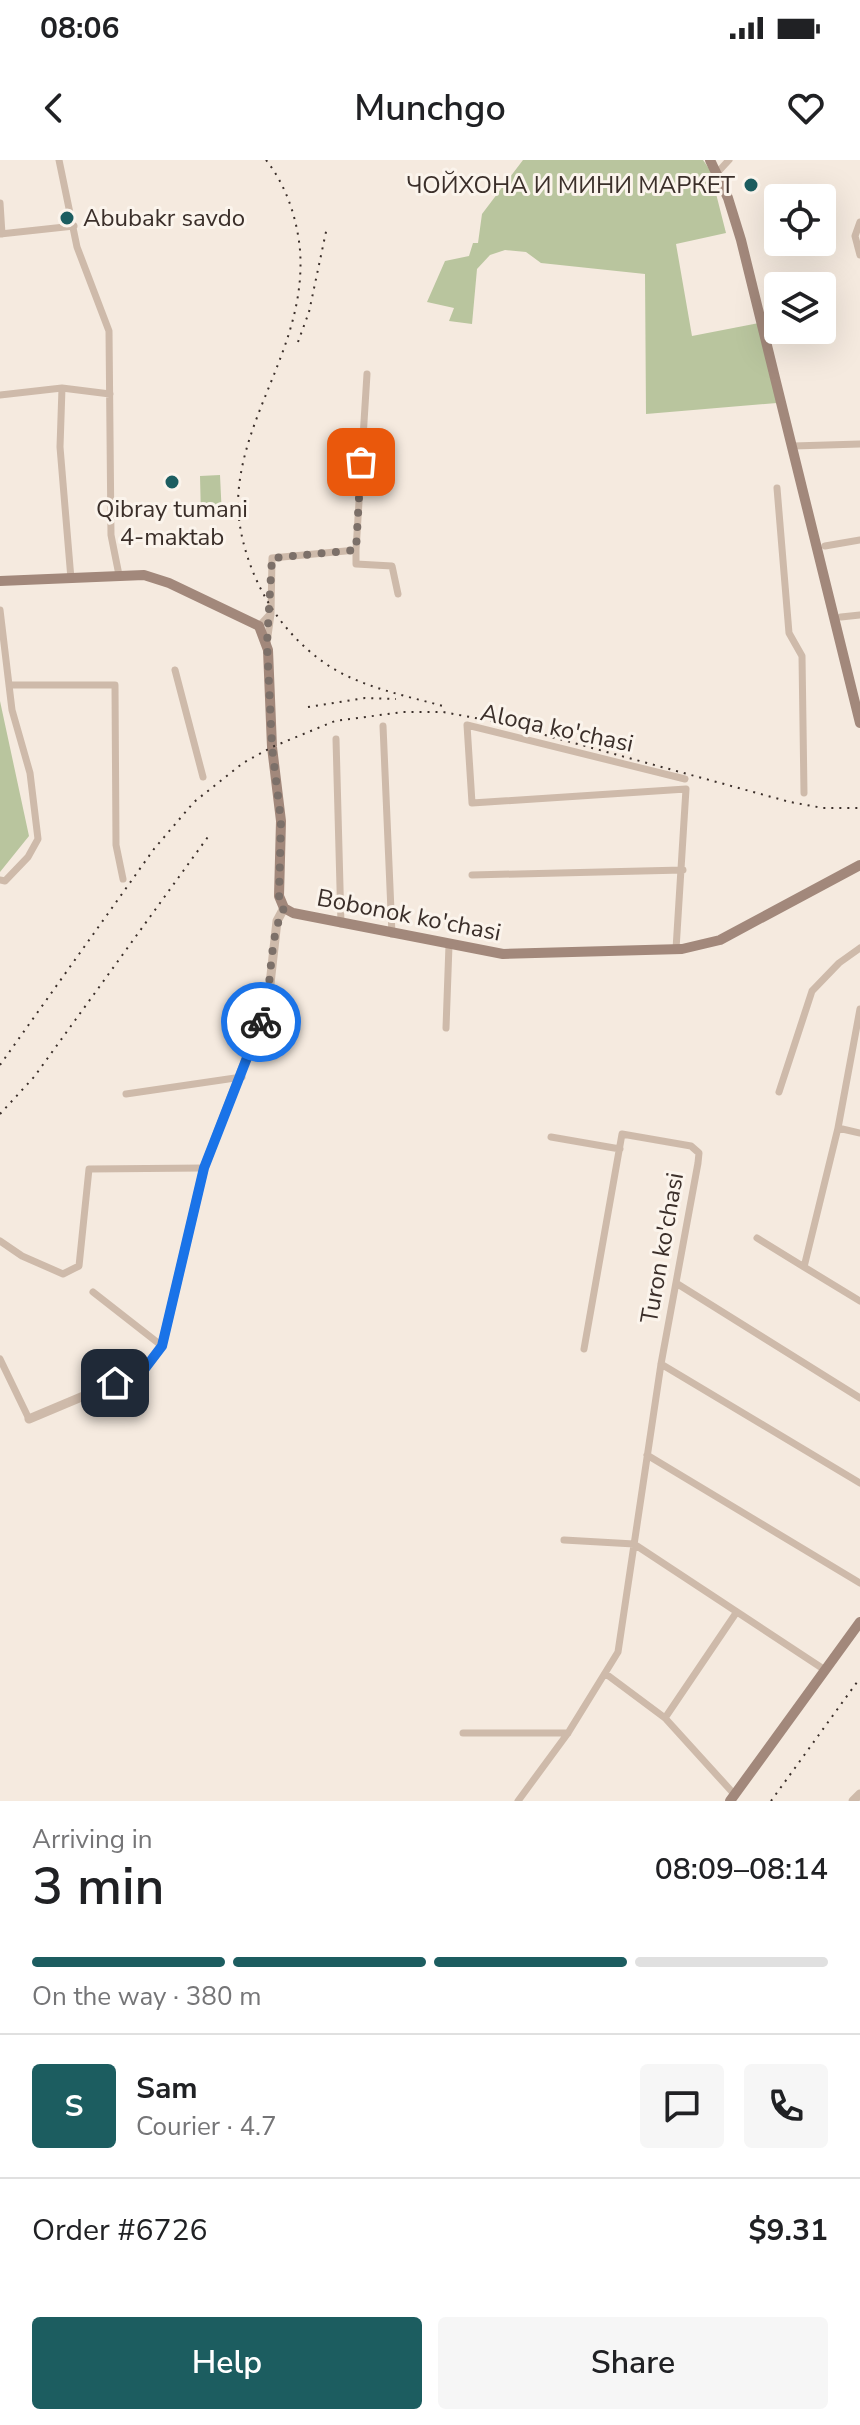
<!DOCTYPE html>
<html lang="en">
<head>
<meta charset="utf-8">
<style>
  body { margin:0; font-family:"Nunito Sans",sans-serif; background:#f6f6f6; color:#202124; height:100vh; display:flex; flex-direction:column; font-size:30px; white-space:nowrap }
  * { box-sizing:border-box; margin:0 }
  p { font-size:26px; color:#757577 }
  .icon { flex:none; width:44px; height:44px; fill:none; stroke:currentColor; stroke-width:2; stroke-linecap:round; stroke-linejoin:round }
  .map { position:relative; height:1641px; overflow:hidden }
  .drawer { display:flex; flex-direction:column; background:#fff; flex:1 }
  .drawer>* { flex:none }
  .tools { position:absolute; left:764px; top:24px; display:grid; gap:16px }
  .tools a { display:grid; place-items:center; width:72px; height:72px; border-radius:8px; background:#fff; box-shadow:0 8px 32px #0002; font-size:40px }
  .pin { position:absolute; display:grid; place-items:center; width:68px; height:68px; color:#fff; margin:-34px; border-radius:16px; box-shadow:0 4px 12px #0006 }
  .courier { position:absolute; display:grid; place-items:center; width:80px; height:80px; margin:-40px; border:6px solid #1a73e8; border-radius:50%; background:#fff; color:#222; box-shadow:0 2px 10px #0007 }
  .headline em { font-style:normal; font-weight:600 }
  .headline div { display:flex; flex-direction:column-reverse }
  .headline { display:flex; align-items:center; justify-content:space-between; height:136px; padding:0 32px }
  h1 { font-size:52px; font-weight:600; line-height:60px }
  .bar { display:grid; grid-template-columns:repeat(4,1fr); gap:12px 8px; align-content:center; height:96px; padding:0 32px }
  .bar i { height:10px; border-radius:6px; background:#e0e0e0 }
  .bar .on { background:#1c5d60 }
  .bar p { grid-column:span 4 }
  .line { display:flex; align-items:center; gap:20px; padding:0 32px; border-top:2px solid #e0e0e0 }
  .line div { flex:1 }
  .round { display:grid; place-items:center; flex:none; width:84px; height:84px; border-radius:8px; background:#f6f6f6 }
  .primary-button { display:flex; gap:16px; margin-top:auto; padding:16px 32px }
  .primary-button a { flex:1; height:92px; border-radius:8px; background:#1c5d60; color:#fff; font-size:32px; font-weight:600; line-height:92px; text-align:center }
  .primary-button a+a { background:#f6f6f6; color:#202124 }
  .status { display:flex; justify-content:space-between; align-items:center; height:56px; padding:0 40px; background:#fff; direction:ltr }
  .status svg { height:22px; fill:currentColor }
  header { display:flex; justify-content:space-between; align-items:center; height:104px; padding:0 32px; background:#fff; font-size:36px; font-weight:600 }
  .map>svg:first-child { display:block }
  .green { fill:#b9c59e }
  .lines { fill:none; stroke-linecap:round; stroke-linejoin:round }
  .minor { stroke:#cebaaa; stroke-width:7 }
  .tertiary { stroke:#cebaaa; stroke-width:9 }
  .secondary { stroke:#a2887b; stroke-width:10 }
  .rail { stroke:#3b2f2a; stroke-width:2; stroke-dasharray:2 6; stroke-linecap:butt }
  .done { stroke:#7c7069; stroke-width:8; stroke-dasharray:0 14.4 }
  .route { stroke:#1a73e8; stroke-width:10 }
  .poi-dot { fill:#1c5d60; stroke:#fbf4ec; stroke-width:3 }
  .labels { text-anchor:middle; stroke-width:6; stroke-linejoin:round; paint-order:stroke }
  .poi-label { font-size:24px; fill:#3b2f2a; stroke:#fbf4ec; text-anchor:end }
  .street-label { font-size:24px; fill:#3b2f2a; stroke:#fbf4ec }
</style>
</head>
<body>
<div class="status"><b>08:06</b><svg viewBox="0 0 49 12"><path d="M0 12V9h3v3zM5 12V6h3v6zM10 12V3h3v9zM15 12V0h3v12zM26 1h20v11H26zM47 4h2v5h-2z"/></svg></div>
<header><svg class="icon" aria-label="back" viewBox="0 0 24 24"><path d="M15 5l-7 7 7 7"/></svg>Munchgo<svg class="icon" aria-label="heart" viewBox="0 0 24 24"><path d="M12 20l-8-8c-3-5 5-10 8-4 3-6 11-1 8 4z"/></svg></header>
<div class="map">
<svg width="860" height="1641" viewBox="0 0 860 1641">
  <rect width="100%" height="100%" fill="#f5eadf"/>
  <path class="green" d="M523,0H703L710,10L726,73L676,84L692,176L759,163L777,243L646,254L645,114L541,103L526,92L505,90L490,95L477,109L472,164L449,161L454,148L427,142L445,101L469,96L473,83H478L482,54Z
    M220,315L222,357H201L200,316Z
    M0,541L29,676L0,712Z"/>
  <g class="lines">
    <path class="minor" d="M59,0L77,87L109,171L111,375L119,415
      M717,13L729,0
      M0,43L2,74
      M860,62L855,76L860,95
      M0,74L74,66
      M62,228L60,287L71,419
      M0,235L62,228L110,234
      M793,286L860,284
      M777,328L789,473L802,496L804,633
      M825,386L860,380
      M356,390V404L392,406L398,434
      M0,450L12,550L30,613L38,679L28,697L5,721L0,720
      M841,457L860,455
      M259,466L271,453L272,398L356,390L367,214
      M267,483L271,454
      M175,510L203,617
      M10,525H115L116,685L123,719
      M383,566L392,774
      M336,579L341,764
      M472,715L683,710
      M676,789L686,629L472,643L467,565L685,619
      M446,868L449,785
      M779,932L812,831L839,803L860,788
      M126,934L242,917
      M838,968L860,849
      M860,973L838,968L804,1107L860,1141
      M551,977L620,989
      M757,1078L804,1107
      M0,1081L22,1096L63,1114L79,1106L89,1009L204,1008
      M676,1123L860,1238
      M93,1132L162,1186
      M0,1199L29,1259
      M661,1204L860,1323
      M647,1295L860,1423
      M564,1380L634,1384L825,1510
      M606,1514L665,1558L734,1634
      M665,1558L736,1453
      M463,1573H568
      M518,1641L568,1573L618,1492L661,1204L698,1003L699,993L691,986L622,974L584,1189"/>
    <path class="tertiary" d="M29,1259L143,1211L162,1186L204,1008L268,842L277,761L284,748
      M853,1641L860,1634"/>
    <path class="secondary" d="M710,0L728,38L741,80L860,563
      M0,421L144,415L169,423L259,466L268,490L272,587L281,661L279,736L284,748L293,753L503,794L682,789L720,780L860,705
      M730,1641L860,1462"/>
    <path class="rail" d="M266,0C286,25 297,58 300,90C307,185 240,254 238,342C238,373 249,408 264,435C281,467 312,499 345,515C376,530 410,537 443,546
      M298,182L309,152L327,67
      M308,547L365,538L396,539
      M0,905L154,689L194,642L243,603L272,587L335,561L403,552H443L497,562L790,642L823,648H860
      M0,954L34,917L210,674
      M771,1641L860,1518"/>
  </g>
  <g class="lines">
    <path class="done" d="M261,862C274,826 267,782 284,748L279,736L281,661L272,587L267,483L272,398L356,390L361,302"/>
    <path class="route" d="M115,1223L143,1211L162,1186L204,1008L261,862"/>
  </g>
  <g class="poi-dot">
    <circle cx="751" cy="25" r="8"/>
    <circle cx="67" cy="58" r="8"/>
    <circle cx="172" cy="322" r="8"/>
  </g>
  <g class="labels">
    <g class="poi-label">
      <text x="735" y="33">ЧОЙХОНА И МИНИ МАРКЕТ</text>
      <text x="83" y="66" text-anchor="start">Abubakr savdo</text>
      <text x="172" y="357" text-anchor="middle">Qibray tumani<tspan x="172" dy="28">4-maktab</tspan></text>
    </g>
    <g class="street-label">
      <text transform="translate(557 568) rotate(12)" y="8">Aloqa ko'chasi</text>
      <text transform="translate(409 755) rotate(11)" y="8">Bobonok ko'chasi</text>
      <text transform="translate(662 1088) rotate(-80)" y="8">Turon ko'chasi</text>
    </g>
  </g>
</svg>
<div class="tools">
<a><svg class="icon" aria-label="locate" viewBox="0 0 24 24"><circle cx="12" cy="12" r="6"/><path d="M12 2v4M12 18v4M2 12h4M18 12h4"/></svg></a>
<a><svg class="icon" aria-label="layers" viewBox="0 0 24 24"><path d="M12 4l9 5-9 5-9-5zM3 14l9 5 9-5"/></svg></a>
</div>
<div class="pin" style="left:361px;top:302px;background:#ea580c"><svg class="icon" aria-label="bag" viewBox="0 0 24 24"><path d="M5 8h14l-1 12H6zM9 8a3 3 0 0 1 6 0"/></svg></div>
<div class="pin" style="left:115px;top:1223px;background:#1f2937"><svg class="icon" aria-label="home" viewBox="0 0 24 24"><path d="M3 11l9-7 9 7M6 9v11h12V9"/></svg></div>
<div class="courier" style="left:261px;top:862px"><svg class="icon" aria-label="bike" viewBox="0 0 24 24"><circle cx="6" cy="16" r="4"/><circle cx="18" cy="16" r="4"/><path d="M6 16l4-8h5l3 8M10 8l3 8H6M13 5h3"/></svg></div>
</div>
<section class="drawer">
<div class="headline"><div><h1>3 min</h1><p>Arriving in</p></div><em>08:09–08:14</em></div>
<div class="bar"><i class="on"></i><i class="on"></i><i class="on"></i><i></i><p>On the way · 380 m</p></div>
<div class="line" style="height:144px"><b class="round" style="background:#1c5d60;color:#fff">S</b><div><b>Sam</b><p>Courier · 4.7</p></div><a class="round"><svg class="icon" aria-label="chat" viewBox="0 0 24 24"><path d="M4 5h16v11H9l-5 4z"/></svg></a><a class="round"><svg class="icon" aria-label="phone" viewBox="0 0 24 24"><path d="M5 4h4l2 5-3 2q2 4 5 5l2-3 5 2v4C11 20 4 13 5 4z"/></svg></a></div>
<div class="line" style="height:104px"><div>Order #6726</div><b>$9.31</b></div>
<div class="primary-button"><a>Help</a><a>Share</a></div>
</section>
</body>
</html>
